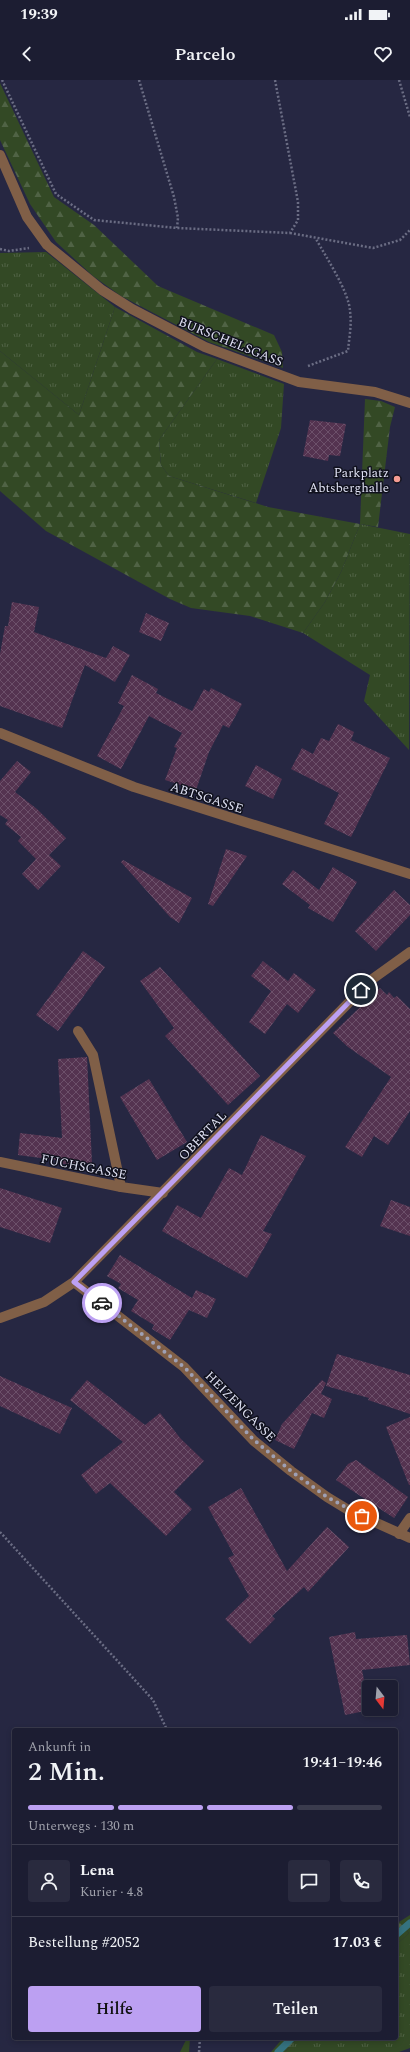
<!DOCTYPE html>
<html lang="de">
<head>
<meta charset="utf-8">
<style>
  body { margin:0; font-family:Spectral,serif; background:#292a3e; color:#f1f3f6; height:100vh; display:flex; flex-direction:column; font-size:15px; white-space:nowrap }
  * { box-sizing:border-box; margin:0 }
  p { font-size:13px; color:#a0a2ac }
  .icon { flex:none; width:22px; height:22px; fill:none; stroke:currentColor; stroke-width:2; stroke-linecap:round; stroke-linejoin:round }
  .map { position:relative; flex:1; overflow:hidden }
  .panel { position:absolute; left:12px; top:1648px; width:386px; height:312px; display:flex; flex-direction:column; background:#1c1d32; border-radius:4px; box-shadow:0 2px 6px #0003,0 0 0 1px #3a3b4d }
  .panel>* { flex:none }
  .needle { width:26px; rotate:164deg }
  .buttons { position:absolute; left:362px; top:1600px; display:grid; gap:8px }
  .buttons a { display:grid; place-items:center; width:36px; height:36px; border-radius:4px; background:#1c1d32; box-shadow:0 2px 6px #0003,0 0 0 1px #3a3b4d; font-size:20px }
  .pin { position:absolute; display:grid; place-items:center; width:34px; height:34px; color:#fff; margin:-17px; border:2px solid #fff; border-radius:50%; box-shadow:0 1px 4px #0007 }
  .courier { position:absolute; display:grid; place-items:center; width:40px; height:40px; margin:-20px; border:3px solid #bca0f2; border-radius:50%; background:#fff; color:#222; box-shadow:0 1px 5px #0007 }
  .summary em { font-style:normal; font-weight:600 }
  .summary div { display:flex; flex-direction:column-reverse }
  .summary { display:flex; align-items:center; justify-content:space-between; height:68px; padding:0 16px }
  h1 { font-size:26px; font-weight:600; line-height:30px }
  .bar { display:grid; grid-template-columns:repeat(4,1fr); gap:6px 4px; align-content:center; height:48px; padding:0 16px }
  .bar i { height:5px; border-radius:3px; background:#3a3b4d }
  .bar .selected { background:#bca0f2 }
  .bar p { grid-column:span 4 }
  .line { display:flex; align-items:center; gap:10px; padding:0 16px; border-top:1px solid #3a3b4d }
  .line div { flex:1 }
  .round { display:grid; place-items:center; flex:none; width:42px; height:42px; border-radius:4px; background:#292a3e }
  .primary-button { display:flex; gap:8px; margin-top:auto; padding:8px 16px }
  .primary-button a { flex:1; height:46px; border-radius:4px; background:#bca0f2; color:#111; font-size:16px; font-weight:600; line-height:46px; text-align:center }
  .primary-button a+a { background:#292a3e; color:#f1f3f6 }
  .status { display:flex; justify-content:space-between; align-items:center; height:28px; padding:0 20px; background:#1c1d32; direction:ltr }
  .status svg { height:11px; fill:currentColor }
  header { display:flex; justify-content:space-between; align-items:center; height:52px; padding:0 16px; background:#1c1d32; font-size:18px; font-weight:600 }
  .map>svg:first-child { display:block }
  .grass { fill:url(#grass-tufts) }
  .forest { fill:url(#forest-firs) }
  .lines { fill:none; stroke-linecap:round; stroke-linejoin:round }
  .stream { stroke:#35727f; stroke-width:7 }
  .building { fill:url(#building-cross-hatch) }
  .path { stroke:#6b6d84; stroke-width:2.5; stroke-dasharray:2 2; stroke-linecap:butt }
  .service { stroke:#805f47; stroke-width:10 }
  .minor { stroke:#805f47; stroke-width:10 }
  .done { stroke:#9ea0b5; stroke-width:4; stroke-dasharray:0 7.2 }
  .route { stroke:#bca0f2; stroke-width:5 }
  .poi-dot { fill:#f59c93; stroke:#10111d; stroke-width:1.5 }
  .labels { text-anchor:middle; stroke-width:3; stroke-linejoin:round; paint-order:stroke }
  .street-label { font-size:13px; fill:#dfe1f3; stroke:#10111d }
  .poi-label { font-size:13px; fill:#dfe1f3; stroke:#10111d; text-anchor:end }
</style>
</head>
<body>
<div class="status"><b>19:39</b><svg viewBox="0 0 49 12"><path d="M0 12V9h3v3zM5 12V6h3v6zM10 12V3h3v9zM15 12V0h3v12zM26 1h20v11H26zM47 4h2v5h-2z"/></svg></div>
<header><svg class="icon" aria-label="back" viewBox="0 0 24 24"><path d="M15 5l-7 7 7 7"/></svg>Parcelo<svg class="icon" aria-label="heart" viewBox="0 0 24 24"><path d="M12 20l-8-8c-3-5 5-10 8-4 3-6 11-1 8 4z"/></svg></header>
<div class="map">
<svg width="410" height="1972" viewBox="0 0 410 1972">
  <defs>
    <pattern id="grass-tufts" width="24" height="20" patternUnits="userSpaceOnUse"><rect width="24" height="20" fill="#334925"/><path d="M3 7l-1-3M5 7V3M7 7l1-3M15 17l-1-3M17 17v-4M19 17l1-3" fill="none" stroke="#506345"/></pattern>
    <pattern id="forest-firs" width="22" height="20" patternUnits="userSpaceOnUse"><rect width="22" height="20" fill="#334925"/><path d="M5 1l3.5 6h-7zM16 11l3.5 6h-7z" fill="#506345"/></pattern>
    <pattern id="building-cross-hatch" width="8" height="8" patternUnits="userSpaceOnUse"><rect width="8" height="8" fill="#543350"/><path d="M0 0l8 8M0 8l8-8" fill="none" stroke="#6c506a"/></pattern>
  </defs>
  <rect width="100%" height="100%" fill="#262742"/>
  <path class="grass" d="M46,172L115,227L79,335L0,271V173Z
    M217,279L284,304L281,348L256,423L169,396L161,385L159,360Z
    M360,444L410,454L409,670L364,621L370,595L303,553L325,522L341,492Z
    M410,1835V1968L399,1972H285L298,1958H396V1865L409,1853L399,1842Z
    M187,1958H190L189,1972H180Z"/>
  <path class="forest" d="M0,3L54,117L94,145L158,206L274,255L282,272L283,288L209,262L121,216L93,196L56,162L30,124L0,60Z
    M115,227L197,272L217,279L159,360L161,385L169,396L268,427L360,444L365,319L381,321L395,327L390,347L378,447L360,444L341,492L325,522L303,553L250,536L191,528L170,519L46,451L0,411V271L79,335Z
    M399,1842L409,1853L396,1865V1845Z
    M283,1958H298L285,1972H271Z"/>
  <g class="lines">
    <path class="stream" d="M396,1855L410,1843
      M278,1972L292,1958"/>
  </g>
  <path class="building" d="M310,340L346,344L340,376L329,375L328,381L303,376Z
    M12,522L39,527L34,552L106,578L113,566L130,575L115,602L85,585L62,648L0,626V574L5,546H8Z
    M146,533L169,543L161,561L139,552Z
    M132,595L158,609L156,613L192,631L204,609L209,612L211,608L242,624L229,648L223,645L209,672L196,710L165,700L177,668L174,667L182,653L149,636L121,689L97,676L124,626L118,623Z
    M338,644L354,652L351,660L390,678L351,757L324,744L339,713L291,689L302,668L313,674L321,658L329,661Z
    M17,681L31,692L15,712L37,729L66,758L49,775L61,786L38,810L22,794L36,779L18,761L21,757L5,744L8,740L0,735V701Z
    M256,685L282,699L273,719L245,706Z
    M226,769L247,776L213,826L208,824Z
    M123,780L192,818L179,843L170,837L121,782Z
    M333,787L357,802L333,842L308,828L310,825L282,804L293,790L319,810Z
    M394,810L410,825V835L376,871L355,851Z
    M83,871L105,887L58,951L36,935Z
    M263,881L288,901L294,893L316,910L298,933L287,924L265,954L249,942L271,911L251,896Z
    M160,887L260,996L228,1025L165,956L174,948L140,901Z
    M380,908L387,915L389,912L394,918L397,916L410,929V1031L388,1065L374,1056L362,1077L345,1067L391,997L348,967L333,953Z
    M87,977L92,1083L63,1084V1081L18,1075L20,1053L62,1058L58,979Z
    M149,999L187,1062L157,1080L120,1017Z
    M261,1055L306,1076L263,1151L272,1154L247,1198L162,1151L177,1125L201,1138L229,1088L242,1095Z
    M0,1108L62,1128L50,1163L0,1147Z
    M391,1120L410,1127V1156L380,1146Z
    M120,1175L192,1218L196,1210L216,1219L207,1238L189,1230L170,1260L152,1249L154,1245L131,1231L138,1220L118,1208L121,1204L107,1196Z
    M337,1274L410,1295V1334L368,1320L369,1318L326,1306Z
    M0,1296L72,1328L60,1354L0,1326Z
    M87,1300L145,1345L160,1333L181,1359L204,1381L174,1412L192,1429L166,1456L110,1403L96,1414L81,1395L123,1362L70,1320Z
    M322,1300L326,1303L321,1314L332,1319L324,1338L312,1333L294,1369L275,1360L282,1344Z
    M410,1337V1405H409L386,1347Z
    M356,1380L408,1417L394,1438L336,1400L348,1384Z
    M241,1408L287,1491L327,1447L349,1467L308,1512L304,1507L272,1536L275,1539L250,1564L225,1539L249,1516L228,1478L234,1475L208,1427Z
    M355,1552L356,1559L407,1555L410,1585L362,1590L370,1630L345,1635L329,1557Z"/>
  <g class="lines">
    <path class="path" d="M2,0L56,114L94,140L177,148L290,153L298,140V122L275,0
      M139,0L174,117L178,138L177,148
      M399,0L410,37
      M290,153L373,168L400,160L410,150
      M0,169L9,171L29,168
      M308,286L348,271C349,258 352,245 350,231C349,212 326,177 316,159
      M0,1452L153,1620L167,1650
      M199,1972L200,1958"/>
    <path class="service" d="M78,951L93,975L121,1107"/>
    <path class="minor" d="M0,75L27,137L47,165L102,210L132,229L205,267L299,302L375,312L410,323
      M0,653L134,707L410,794
      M0,1082L121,1107L163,1113
      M74,1202L184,1287L254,1361L291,1391L327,1417L350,1431L410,1458
      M0,1238L44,1222L74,1202L371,900L410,872
      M399,1454L410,1438"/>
  </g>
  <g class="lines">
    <path class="done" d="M102,1223L184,1287L254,1360L291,1391L327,1417L362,1436"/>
    <path class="route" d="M102,1223L74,1202L361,910"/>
  </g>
  <circle class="poi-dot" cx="397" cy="399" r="4"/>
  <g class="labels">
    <g class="street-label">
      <text transform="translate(231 261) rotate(22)" y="5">BURSCHELSGASS</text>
      <text transform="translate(207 717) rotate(18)" y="5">ABTSGASSE</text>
      <text transform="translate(202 1055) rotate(-46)" y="5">OBERTAL</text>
      <text transform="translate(84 1086) rotate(11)" y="5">FUCHSGASSE</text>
      <text transform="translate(241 1326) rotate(45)" y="5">HEIZENGASSE</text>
    </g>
    <g class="poi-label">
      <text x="389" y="397">Parkplatz<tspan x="389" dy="15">Abtsberghalle</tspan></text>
    </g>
  </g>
</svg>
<div class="buttons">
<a><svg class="needle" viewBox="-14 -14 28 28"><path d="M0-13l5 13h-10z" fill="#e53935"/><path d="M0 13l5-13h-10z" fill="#a0a2ac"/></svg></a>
</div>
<div class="pin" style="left:362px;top:1436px;background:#ea580c"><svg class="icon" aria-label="bag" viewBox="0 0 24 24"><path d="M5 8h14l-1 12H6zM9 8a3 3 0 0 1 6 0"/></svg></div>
<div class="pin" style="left:361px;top:910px;background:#1f2937"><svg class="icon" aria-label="home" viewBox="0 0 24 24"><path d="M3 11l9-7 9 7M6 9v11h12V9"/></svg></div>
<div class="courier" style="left:102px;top:1223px"><svg class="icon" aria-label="car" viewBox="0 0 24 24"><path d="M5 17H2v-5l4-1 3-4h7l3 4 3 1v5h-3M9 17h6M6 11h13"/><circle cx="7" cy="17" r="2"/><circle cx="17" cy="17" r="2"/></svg></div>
<section class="panel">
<div class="summary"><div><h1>2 Min.</h1><p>Ankunft in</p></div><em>19:41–19:46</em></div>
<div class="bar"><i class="selected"></i><i class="selected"></i><i class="selected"></i><i></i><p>Unterwegs · 130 m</p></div>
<div class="line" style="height:72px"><a class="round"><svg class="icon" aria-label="person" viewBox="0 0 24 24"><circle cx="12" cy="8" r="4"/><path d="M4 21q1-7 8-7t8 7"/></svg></a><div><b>Lena</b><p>Kurier · 4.8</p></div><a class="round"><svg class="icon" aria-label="chat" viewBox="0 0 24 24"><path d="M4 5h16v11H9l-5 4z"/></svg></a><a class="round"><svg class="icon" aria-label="phone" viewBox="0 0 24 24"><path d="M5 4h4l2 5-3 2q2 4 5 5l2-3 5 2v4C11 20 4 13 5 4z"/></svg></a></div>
<div class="line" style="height:52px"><div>Bestellung #2052</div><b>17.03 €</b></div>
<div class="primary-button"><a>Hilfe</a><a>Teilen</a></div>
</section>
</div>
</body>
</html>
